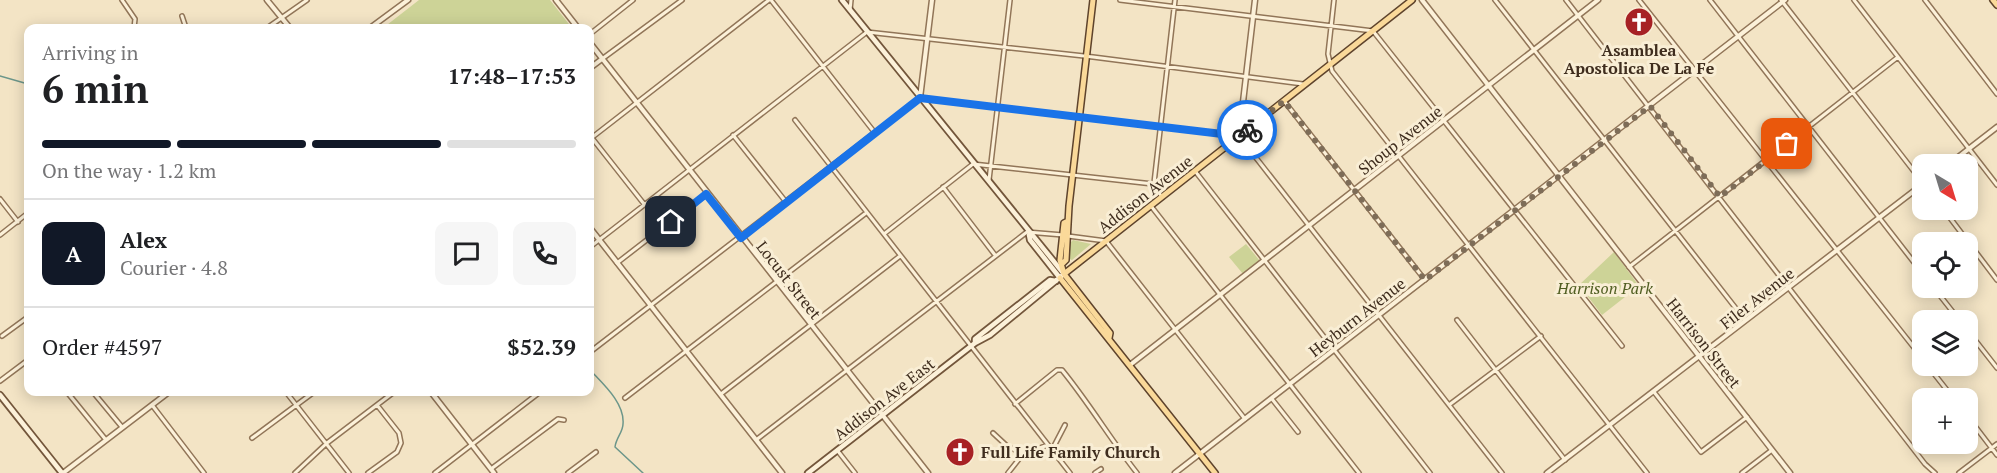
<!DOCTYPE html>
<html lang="en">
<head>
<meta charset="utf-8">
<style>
  body { margin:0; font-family:"PT Serif",serif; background:#f6f6f6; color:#202124; height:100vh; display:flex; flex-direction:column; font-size:22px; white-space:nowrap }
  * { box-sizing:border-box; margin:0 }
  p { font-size:20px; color:#757577 }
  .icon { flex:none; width:33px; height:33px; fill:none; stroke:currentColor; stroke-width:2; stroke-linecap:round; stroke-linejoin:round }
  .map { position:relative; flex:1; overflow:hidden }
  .sheet { position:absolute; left:24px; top:24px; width:570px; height:372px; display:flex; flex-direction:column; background:#fff; border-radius:12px; box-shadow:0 3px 15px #0003 }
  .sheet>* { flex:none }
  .needle { width:39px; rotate:142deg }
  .fabs { position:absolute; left:1912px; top:154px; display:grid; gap:12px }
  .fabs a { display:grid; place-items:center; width:66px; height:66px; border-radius:12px; background:#fff; box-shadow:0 3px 15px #0003; font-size:30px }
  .pin { position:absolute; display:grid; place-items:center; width:51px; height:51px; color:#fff; margin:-26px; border-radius:12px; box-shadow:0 3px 9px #0006 }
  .courier { position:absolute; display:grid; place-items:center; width:60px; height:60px; margin:-30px; border:4px solid #1a73e8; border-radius:50%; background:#fff; color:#222; box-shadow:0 2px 8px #0007 }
  .overview em { font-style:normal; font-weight:700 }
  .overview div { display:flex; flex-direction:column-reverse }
  .overview { display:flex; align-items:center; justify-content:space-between; height:102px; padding:0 18px }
  h1 { font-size:39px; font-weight:700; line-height:45px }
  .bar { display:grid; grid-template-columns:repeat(4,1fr); gap:9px 6px; align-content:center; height:72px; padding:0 18px }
  .bar i { height:8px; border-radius:4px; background:#e0e0e0 }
  .bar .selected { background:#111827 }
  .bar p { grid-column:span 4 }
  .line { display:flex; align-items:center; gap:15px; padding:0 18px; border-top:2px solid #e0e0e0 }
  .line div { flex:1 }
  .round { display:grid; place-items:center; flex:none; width:63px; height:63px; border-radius:12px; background:#f6f6f6 }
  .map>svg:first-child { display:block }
  .green { fill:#cdd397 }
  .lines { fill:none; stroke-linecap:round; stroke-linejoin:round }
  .stream { stroke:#6c968a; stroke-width:1.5 }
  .minor-casing { stroke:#917558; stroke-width:6 }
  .tertiary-casing { stroke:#917558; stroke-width:7 }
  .secondary-casing { stroke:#73563b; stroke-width:8 }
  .primary-casing { stroke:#5e432c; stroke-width:8 }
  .minor { stroke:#fcf1d9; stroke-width:3 }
  .tertiary { stroke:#fcf1d9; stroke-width:4 }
  .secondary { stroke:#fcf1d9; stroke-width:4.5 }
  .primary { stroke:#fad999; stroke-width:5 }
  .done { stroke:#7e6d58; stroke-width:6; stroke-dasharray:0 10.8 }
  .route { stroke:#1a73e8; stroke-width:8 }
  .labels { text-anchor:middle; stroke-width:6; stroke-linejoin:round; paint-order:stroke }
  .poi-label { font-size:16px; font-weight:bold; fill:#3f2d1e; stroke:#f9eed5 }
  .street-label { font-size:16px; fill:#3f2d1e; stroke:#f9eed5 }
  .park-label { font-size:16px; font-style:italic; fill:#505e22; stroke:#f9eed5 }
</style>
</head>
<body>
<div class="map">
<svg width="1997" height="473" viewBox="0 0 1997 473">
  <rect width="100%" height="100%" fill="#f3e4c5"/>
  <path class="green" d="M419,0H550L572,28H383Z
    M1073,240L1091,244L1072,260L1069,259L1070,243Z
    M1246,244L1260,261L1243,274L1229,257Z
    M1614,252L1639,286L1602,315L1579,285Z"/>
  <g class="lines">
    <path class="stream" d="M0,76L28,84
      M590,370C602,383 625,403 623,424C623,432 616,438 615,447L643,473"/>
    <g class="minor-casing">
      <path id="minor" d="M122,0L135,19L134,28
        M771,0L875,133
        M1120,0L1373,31L1622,346
        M1334,0L1328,54L1332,71L1647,473
        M1495,0L1745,320
        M1566,0L1925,464L1935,473
        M1639,0L1923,359
        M1710,0L1923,274
        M1781,0L1923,183
        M1854,0L1997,185
        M1925,0L1997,94
        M850,10L851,0
        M182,16L186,28
        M267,28L307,0
        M590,34L633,0
        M602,59L682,0
        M1284,101L1425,280
        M795,120L1070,473
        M733,135L786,202
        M592,138L644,204
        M590,139L769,0
        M1195,171L1430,473
        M989,180L1010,0
        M1154,183L1175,0
        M943,187L995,255
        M0,199L18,222
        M1151,206L1359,473
        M1944,210L1997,280
        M884,234L973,164L1153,184L1162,197
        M0,235L28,213
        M1068,236L1106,241L1245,419
        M590,247L867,32L1093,57L1303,84
        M617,263L706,194
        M1629,267L1898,57
        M1934,288L1960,321
        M1457,320L1565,460
        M1968,331L1997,368
        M2,336L28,317
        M590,352L920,98L1230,135L1239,136L1502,473
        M1928,366L1954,399
        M0,381L28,360
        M67,392L106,440
        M93,392L122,427
        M286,392L349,473
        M1654,392L1701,452L1747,417
        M721,394L900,256
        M625,398L866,213
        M1272,399L1298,432
        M1015,404L1057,370H1062C1089,403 1111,440 1137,473
        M152,405L204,473
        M1449,405L1541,336
        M1968,417L1997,455
        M993,433L1007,446L1023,454
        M252,438L314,392
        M756,440L1027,232L1063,235
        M837,450L855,473
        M1052,450L1065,425
        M491,469L558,419L564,420
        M295,473L327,443L394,392
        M368,473L397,452L401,443L399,433L377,405
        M435,473L540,392
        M568,473L596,452
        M1008,473L1023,454L1048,445
        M1095,473L1101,469
        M1742,473L1772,450
        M1959,473L1997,444"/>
    </g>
    <g class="tertiary-casing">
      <path id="tertiary" d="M267,0L290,28
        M556,0L578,28
        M1422,0L1790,473
        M370,28L408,0
        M590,43L928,473
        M590,68L602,59
        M920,98L932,0
        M1239,136L1255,0
        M1948,165L1997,127
        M590,228L782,473
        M1130,365L1598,0
        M431,392L494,473
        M63,473L169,392
        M1175,473L1785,0
        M1547,473L1923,184"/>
    </g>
    <g class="secondary-casing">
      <path id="secondary" d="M1029,235L1030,240L1060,278
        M975,343V339L1050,280L1056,281
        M0,395L62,473
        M808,473L975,343L990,335L1064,274L842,0"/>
    </g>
    <g class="primary-casing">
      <path id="primary" d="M1993,0L1997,5
        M1063,263L1066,260L1069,206L1093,0
        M1064,274L1412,0
        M1064,274L1110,333L1109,338
        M1064,274L1060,260L1064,223L1068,221
        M1060,278L1215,473"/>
    </g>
    <use href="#minor" class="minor"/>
    <use href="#tertiary" class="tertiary"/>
    <use href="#secondary" class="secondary"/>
    <use href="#primary" class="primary"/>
  </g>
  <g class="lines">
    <path class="done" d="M1247,130L1284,101L1425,280L1650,106L1720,197L1787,144"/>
    <path class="route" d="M671,222L706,194L741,238L920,98L1239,136L1247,130"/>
  </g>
  <defs>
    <g id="church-disc" transform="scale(1.5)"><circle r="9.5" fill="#a72125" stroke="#f9eed5"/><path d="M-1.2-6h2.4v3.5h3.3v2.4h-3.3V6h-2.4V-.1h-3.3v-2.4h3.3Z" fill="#fff"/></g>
  </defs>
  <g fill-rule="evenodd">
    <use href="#church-disc" x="1639" y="22"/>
    <use href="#church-disc" x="960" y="452"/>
  </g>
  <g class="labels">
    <g class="poi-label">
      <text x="1639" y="56">Asamblea<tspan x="1639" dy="18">Apostolica De La Fe</tspan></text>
      <text x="981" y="458" text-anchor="start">Full Life Family Church</text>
    </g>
    <g class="street-label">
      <text transform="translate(1400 140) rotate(-38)" y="6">Shoup Avenue</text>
      <text transform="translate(1145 194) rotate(-38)" y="6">Addison Avenue</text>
      <text transform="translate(789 280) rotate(52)" y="6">Locust Street</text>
      <text transform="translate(1757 298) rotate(-38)" y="6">Filer Avenue</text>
      <text transform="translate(1357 317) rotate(-38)" y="6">Heyburn Avenue</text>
      <text transform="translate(1704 343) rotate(52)" y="6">Harrison Street</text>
      <text transform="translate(884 399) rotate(-38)" y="6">Addison Ave East</text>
    </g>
    <g class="park-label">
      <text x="1605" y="294">Harrison Park</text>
    </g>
  </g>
</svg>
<div class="fabs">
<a><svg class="needle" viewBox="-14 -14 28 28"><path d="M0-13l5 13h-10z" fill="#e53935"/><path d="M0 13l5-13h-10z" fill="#757577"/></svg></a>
<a><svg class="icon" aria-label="locate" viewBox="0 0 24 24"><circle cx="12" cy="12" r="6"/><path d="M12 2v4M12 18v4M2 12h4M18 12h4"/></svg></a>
<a><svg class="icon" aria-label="layers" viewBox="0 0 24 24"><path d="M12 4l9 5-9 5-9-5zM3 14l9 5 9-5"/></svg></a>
<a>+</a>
</div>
<div class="pin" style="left:1787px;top:144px;background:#ea580c"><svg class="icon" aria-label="bag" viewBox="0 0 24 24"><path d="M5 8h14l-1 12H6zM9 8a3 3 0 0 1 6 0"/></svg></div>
<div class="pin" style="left:671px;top:222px;background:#1f2937"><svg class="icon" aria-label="home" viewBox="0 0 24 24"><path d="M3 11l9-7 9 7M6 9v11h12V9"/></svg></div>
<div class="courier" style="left:1247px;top:130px"><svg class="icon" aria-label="bike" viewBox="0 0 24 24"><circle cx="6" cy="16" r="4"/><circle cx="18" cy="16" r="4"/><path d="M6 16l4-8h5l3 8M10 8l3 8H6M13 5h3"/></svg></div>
<section class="sheet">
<div class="overview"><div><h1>6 min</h1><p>Arriving in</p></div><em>17:48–17:53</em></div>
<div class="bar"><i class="selected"></i><i class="selected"></i><i class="selected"></i><i></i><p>On the way · 1.2 km</p></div>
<div class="line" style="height:108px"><b class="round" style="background:#111827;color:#fff">A</b><div><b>Alex</b><p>Courier · 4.8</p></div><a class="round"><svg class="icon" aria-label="chat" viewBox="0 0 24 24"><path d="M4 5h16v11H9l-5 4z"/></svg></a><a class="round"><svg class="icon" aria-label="phone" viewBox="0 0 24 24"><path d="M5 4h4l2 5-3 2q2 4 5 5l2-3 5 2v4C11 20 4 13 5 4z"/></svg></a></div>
<div class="line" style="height:78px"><div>Order #4597</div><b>$52.39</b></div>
</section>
</div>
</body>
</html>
